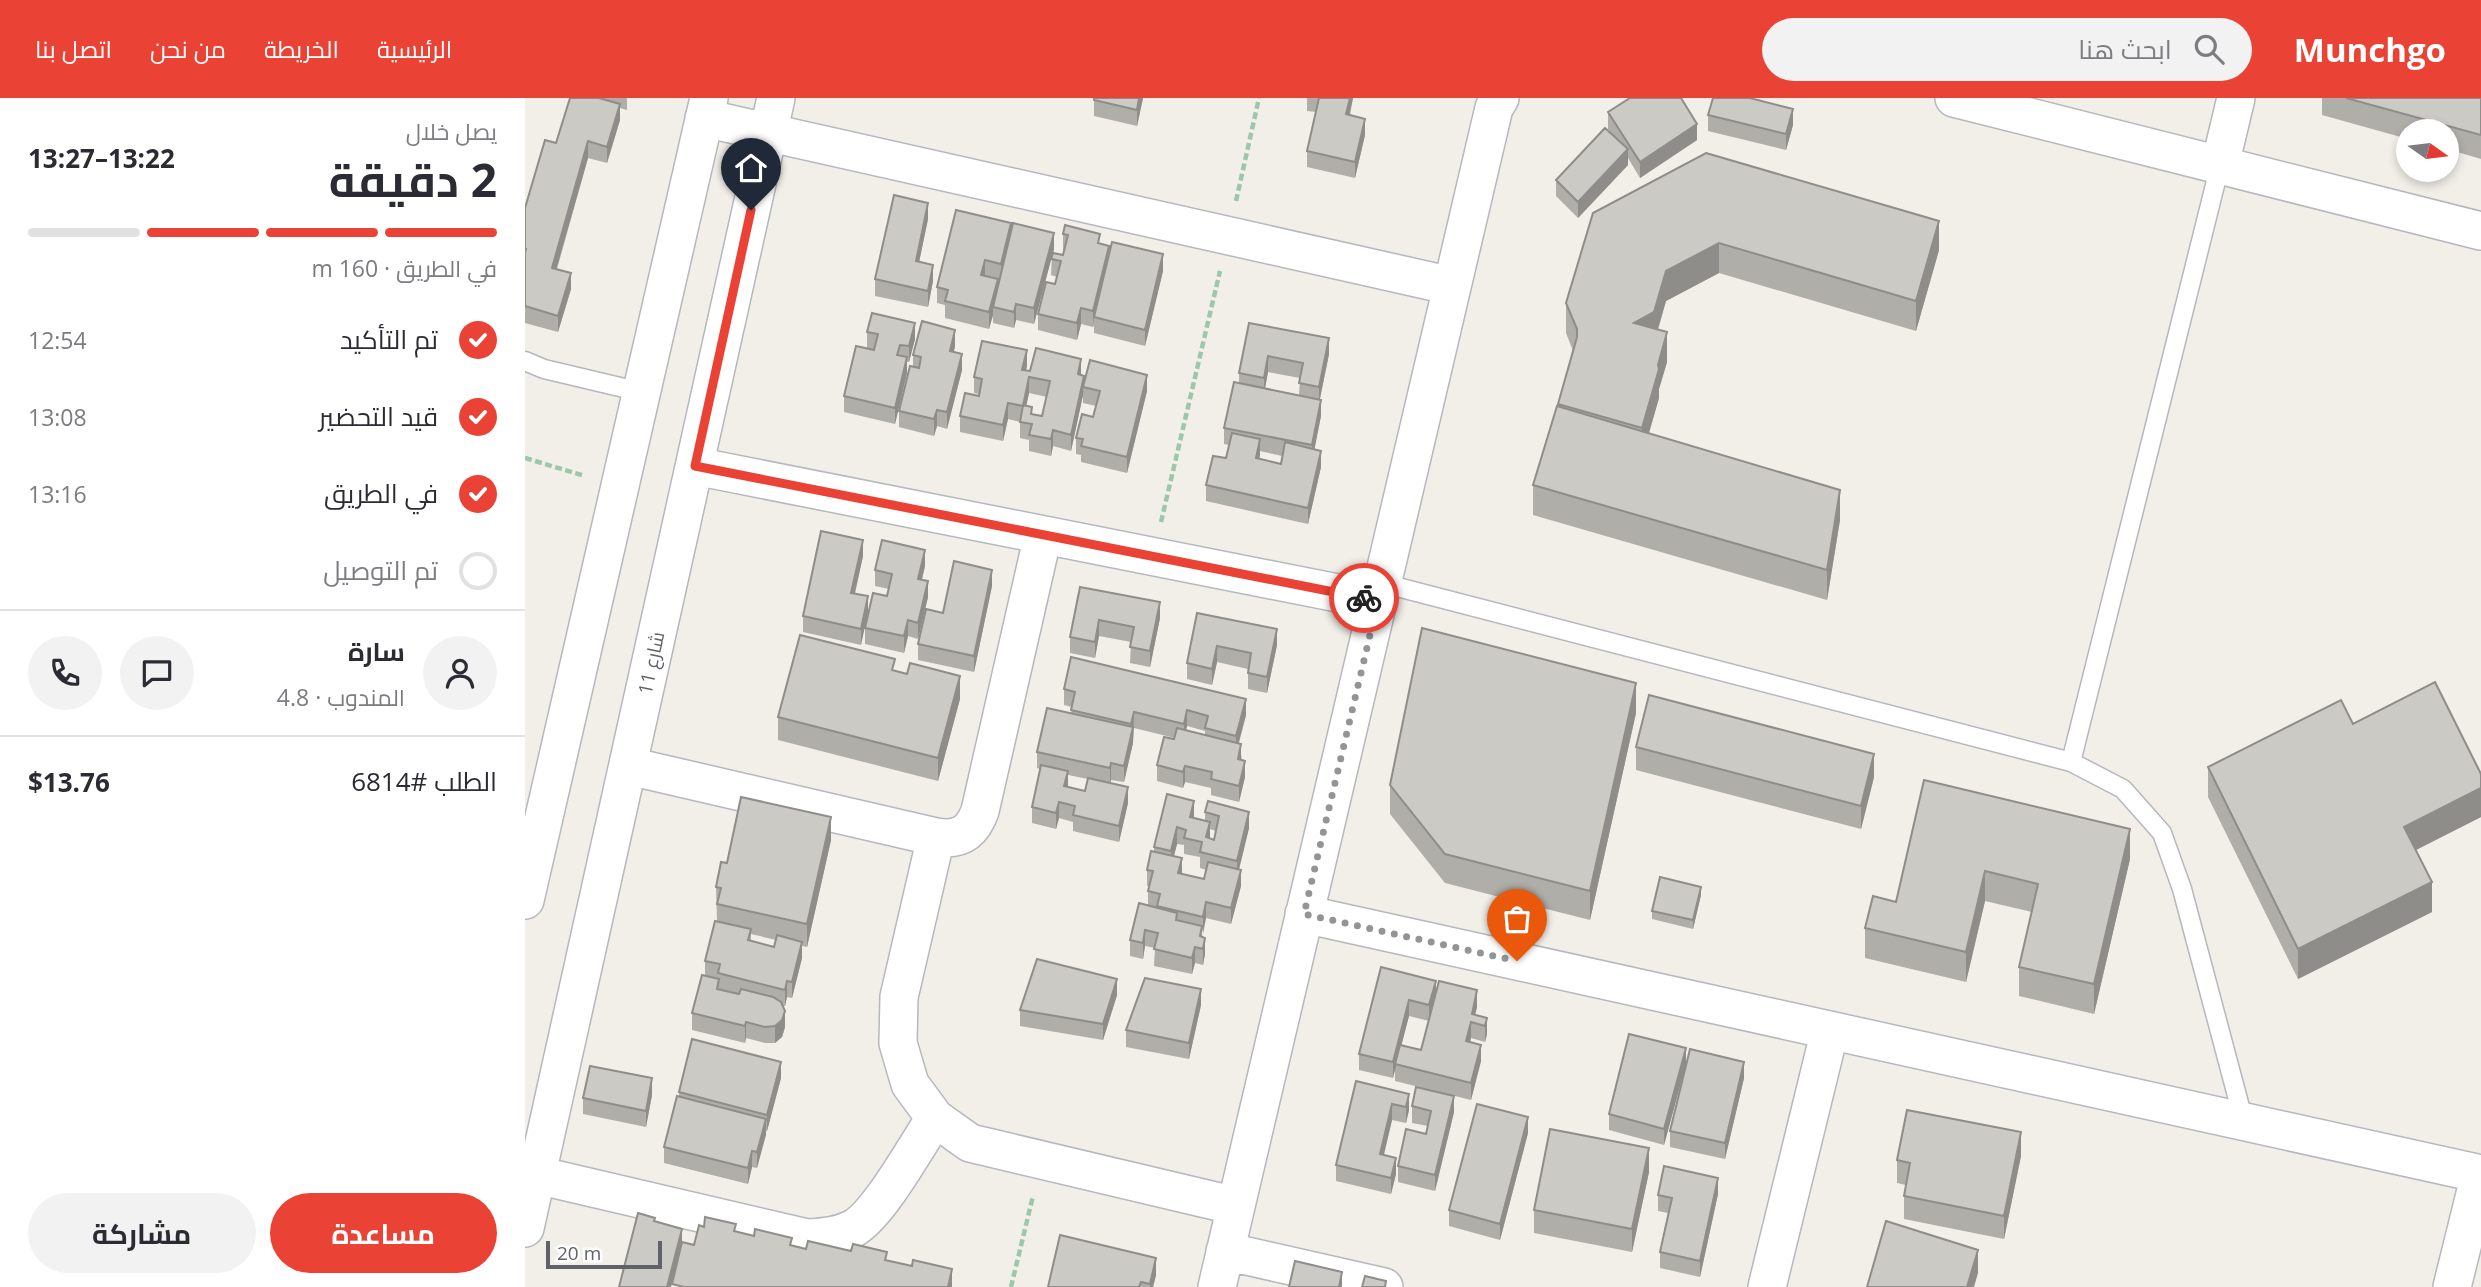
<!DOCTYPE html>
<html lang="ar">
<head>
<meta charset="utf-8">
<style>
  body { margin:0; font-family:"Open Sans",Cairo,sans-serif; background:#f2f2f3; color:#2b2b33; direction:rtl; height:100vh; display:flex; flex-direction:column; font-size:26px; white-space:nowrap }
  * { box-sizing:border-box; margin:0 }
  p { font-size:23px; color:#7c7c81 }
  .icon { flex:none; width:38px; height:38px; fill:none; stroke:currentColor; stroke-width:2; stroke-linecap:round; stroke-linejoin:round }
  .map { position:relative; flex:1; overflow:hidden; direction:ltr }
  .panel { display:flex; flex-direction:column; background:#fff; width:525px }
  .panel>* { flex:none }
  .needle { width:46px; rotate:104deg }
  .buttons { position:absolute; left:1871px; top:21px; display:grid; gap:14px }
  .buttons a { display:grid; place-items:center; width:63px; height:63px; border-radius:50%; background:#fff; box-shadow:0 4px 10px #0003; font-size:35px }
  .scale { position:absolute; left:21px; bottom:18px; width:116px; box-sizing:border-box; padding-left:7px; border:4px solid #5f6368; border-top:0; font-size:19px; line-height:24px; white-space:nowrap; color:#5f6368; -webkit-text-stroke:5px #fff; paint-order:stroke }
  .pin { position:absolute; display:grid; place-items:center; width:60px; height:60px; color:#fff; margin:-72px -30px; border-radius:50% 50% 50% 0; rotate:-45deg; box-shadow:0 0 7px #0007 }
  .pin .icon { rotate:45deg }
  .courier { position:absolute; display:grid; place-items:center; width:70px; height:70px; margin:-35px; border:5px solid #ea4335; border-radius:50%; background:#fff; color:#222; box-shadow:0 2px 9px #0007 }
  .headline em { font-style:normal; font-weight:700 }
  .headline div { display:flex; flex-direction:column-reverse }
  .headline { display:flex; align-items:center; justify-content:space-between; height:119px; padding:0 28px }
  h1 { font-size:46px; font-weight:700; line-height:52px }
  .bar { display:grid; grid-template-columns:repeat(4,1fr); gap:10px 7px; align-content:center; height:84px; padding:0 28px }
  .bar i { height:9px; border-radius:5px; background:#e1e1e2 }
  .bar .current { background:#ea4335 }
  .bar p { grid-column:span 4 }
  .line { display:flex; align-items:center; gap:18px; padding:0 28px; border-top:2px solid #e1e1e2 }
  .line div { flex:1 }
  .round { display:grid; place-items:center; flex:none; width:74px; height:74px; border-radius:37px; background:#f2f2f3 }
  ol { padding:0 28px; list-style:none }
  li { display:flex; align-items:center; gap:21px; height:77px }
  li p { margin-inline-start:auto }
  li .icon { padding:7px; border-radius:50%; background:#ea4335; color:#fff; stroke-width:4 }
  li:last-child { color:#7c7c81 }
  li i { width:38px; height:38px; border:4px solid #e1e1e2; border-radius:50% }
  .cta { display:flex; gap:14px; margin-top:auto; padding:14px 28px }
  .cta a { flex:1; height:80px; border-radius:42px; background:#ea4335; color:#fff; font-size:28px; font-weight:700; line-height:80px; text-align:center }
  .cta a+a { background:#f2f2f3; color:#2b2b33 }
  header { display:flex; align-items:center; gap:42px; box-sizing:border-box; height:98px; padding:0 35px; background:#ea4335; color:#fff }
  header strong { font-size:33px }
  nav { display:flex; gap:38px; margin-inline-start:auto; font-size:24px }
  .search { width:490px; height:63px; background:#f2f2f3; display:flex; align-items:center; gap:18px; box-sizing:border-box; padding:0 24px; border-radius:38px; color:#7c7c81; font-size:26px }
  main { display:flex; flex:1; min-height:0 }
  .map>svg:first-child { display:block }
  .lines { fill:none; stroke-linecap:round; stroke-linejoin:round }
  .service-casing { stroke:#b5b8bc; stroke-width:21 }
  .minor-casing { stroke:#b5b8bc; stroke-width:40 }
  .path { stroke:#9cc7a9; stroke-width:4.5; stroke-dasharray:7 3.5; stroke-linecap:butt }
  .service { stroke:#fff; stroke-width:18 }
  .minor { stroke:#fff; stroke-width:37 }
  .wall { fill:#afaea9; fill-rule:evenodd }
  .shaded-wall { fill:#8f8d8a }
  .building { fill:#cccac5; stroke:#8f8d8a; stroke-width:2 }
  .done { stroke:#929495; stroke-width:7; stroke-dasharray:0 12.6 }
  .route { stroke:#ea4335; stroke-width:9 }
  .labels { text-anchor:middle; stroke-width:6; stroke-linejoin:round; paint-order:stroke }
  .street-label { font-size:19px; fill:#5f6368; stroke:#fff }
</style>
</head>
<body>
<header>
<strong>Munchgo</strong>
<div class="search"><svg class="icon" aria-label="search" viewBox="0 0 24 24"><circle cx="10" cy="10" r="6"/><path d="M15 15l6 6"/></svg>ابحث هنا</div>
<nav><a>الرئيسية</a><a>الخريطة</a><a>من نحن</a><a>اتصل بنا</a></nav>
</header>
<main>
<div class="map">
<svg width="1956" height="1189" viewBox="0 0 1956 1189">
  <rect width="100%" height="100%" fill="#f1efe8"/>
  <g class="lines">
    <g class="service-casing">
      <path id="service" d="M0,263L19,271L116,294
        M857,485L1546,664L1598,691L1637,735L1657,791L1719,1024
        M1546,664L1695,67"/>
    </g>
    <g class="minor-casing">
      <path id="minor" d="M1429,0L1956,133
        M179,20L927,188
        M1695,67L1711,0
        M170,368L853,503
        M104,668L411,739C434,743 447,735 455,713L518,437
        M411,739L374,899L373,945L385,986L410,1020L445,1045L711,1108
        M0,802L184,0
        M779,816L1956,1076
        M12,1077L282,1140C298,1139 314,1138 329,1130C354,1116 392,1047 410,1020
        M0,1130L251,0
        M700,1153L859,1189
        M692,1189L969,10L975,0
        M1242,1189L1305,932
        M1927,1189L1955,1076"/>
    </g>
    <path class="path" d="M711,103L734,0
      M0,360L60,378
      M636,424L695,173
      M486,1189L508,1098"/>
    <use href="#service" class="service"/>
    <use href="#minor" class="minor"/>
  </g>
  <path class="wall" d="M45,0H102V12L95,10V22L82,65L63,60L32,171L46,191L33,234L0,225V110L31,45Z
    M569,0H618L612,28L569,18Z
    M782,0H828L825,17L840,37L830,80L782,69V53L791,14L782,13Z
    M1797,0H1956V61L1922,51V33H1883V41L1797,17Z
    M1083,14L1172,42L1115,80L1103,60V67L1053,120L1031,98V82L1087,36L1083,31Z
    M1183,17L1268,27L1261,52L1183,33Z
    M1068,115L1414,152L1391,233L1194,175L1141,203L1133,232L1142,264L1134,291V300L1124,335L1315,422L1302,502L1008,417V387L1033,308L1048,253L1041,235V205Z
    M403,121L394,164L408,183L403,209L350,198V181Z
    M486,133L529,151L528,155L538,157L540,153L538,152V136L575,145L584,156L638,173L620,248L569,235V227L568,229L556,226L552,242L513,232V216L530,186L532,179L526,177L527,157L509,226L491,222L489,230L468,225V217L464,231L420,220V207L412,205V189Z
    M724,225L804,256L795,301L796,318L789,351L796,369L783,426L681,403V387L701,360L704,347L699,346V330L714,285V275ZM743,274L775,280L774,297L740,290ZM735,353L757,358L756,366L734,361Z
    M342,234L390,241L384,264H382V275L370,326L319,314V298L342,250Z
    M430,248L429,254L437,272L422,331L412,328L409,338L374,329V313L388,269V257Z
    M502,268L501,272L556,277L559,286L622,293L602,375L556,364V357L551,356V340L568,319L571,308L558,305V297L546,353L528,348L526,358L504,353V342L495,340V324L483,321L478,343L435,334V318L454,298V296L449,295V279ZM504,295L522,299L517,318L507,316L501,308Z
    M338,458L330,496L343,498L336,547L278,534V518Z
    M400,468L397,481L403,499L393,541L383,538L379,555L340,546V530L362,498L364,491L350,488V472Z
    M467,488L449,574L393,562V546L418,515Z
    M555,489L635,520L625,569L605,565L606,544L574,538L570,560L545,555V539Z
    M672,515L752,547L742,595L723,591V571L692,564L687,587L662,581V565Z
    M539,591L721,617L714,645L720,679L714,704L686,697V690L660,684L658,690L632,683V667L650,640L609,630L608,645L599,684L586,682L585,685L603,705L594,744L548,733V724L534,720L531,731L507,725V709L515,671L512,670V654L546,615L547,609L539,607ZM662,628L680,633V637L661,633ZM543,677L563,681L560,693L543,689Z
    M435,601L413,683L253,642V619Z
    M1111,615L1065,822L920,785L865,716V687Z
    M1828,626L1956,719L1891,752L1907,814L1773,881L1683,699V669Z
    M1111,649L1349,679L1336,731L1111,672Z
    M1399,682L1605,761L1569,916L1494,898V869L1507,814L1460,803L1441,884L1340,860V830L1371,804Z
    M669,703V720L680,723V714L683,703L724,730L714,772L716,788L706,826L681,820L677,835L680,856L678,867L670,865L667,876L629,868L630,850L620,848L618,861L605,858V842L623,808V793L625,788H622V772L629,753V749ZM685,731L691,733L689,742L685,740ZM652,746L659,747V756L675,759V770L682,772L679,781L657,776L649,758Z
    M306,742L282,849L277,848V860L267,900L262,899L260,908H258L260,929L257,939L250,945H240L221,940L220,945L167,932V915L180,878V863L192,823L191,789L202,765ZM226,836L251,842L249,849L226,843Z
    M1176,797L1168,831L1127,821V813Z
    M856,869L911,896L952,909L950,917L962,920V936L960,944L946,940L945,944L956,963L946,1002L870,983V970L868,980L834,972V956ZM884,918L904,923L896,952L876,947Z
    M592,897L578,942L495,928V912Z
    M676,907L664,961L601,949V932Z
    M1161,966L1139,1047L1084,1032V1016Z
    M256,980L242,1033H241L232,1070L227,1069L223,1086L139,1065V1049L154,999V994Z
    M1219,980L1200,1061L1145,1049V1033Z
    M831,983L884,996V1012L881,1025L867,1022L859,1057L871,1076L866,1096L811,1083V1067Z
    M127,997L121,1029L58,1016V1000Z
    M887,1008L929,1014L910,1093L873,1084V1068L901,1036L903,1028L887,1025Z
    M1003,1035L975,1142L924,1128V1112Z
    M1496,1058L1479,1141L1379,1121V1098L1381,1087L1372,1085V1062Z
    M1124,1074L1107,1154L1009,1135V1112Z
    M1193,1096L1175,1179L1135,1170V1154L1143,1115L1133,1113V1097Z
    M631,1177L628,1189H523Z"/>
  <path class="shaded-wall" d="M614,0H618L612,28V12Z
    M825,0H828L821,32V16Z
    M95,6V22L82,65V49Z
    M1268,11V27L1261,52V36Z
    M840,21V37L830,80V64Z
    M1172,26V42L1115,80V64Z
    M63,43V60L27,186V170Z
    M1103,51V67L1053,120V104Z
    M403,105V121L391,179V163Z
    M1414,123V152L1391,233V203Z
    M486,125V141L476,182V166Z
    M529,135V151L509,226V210Z
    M1194,145V175L1141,203L1129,244L1109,225L1141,173Z
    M584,148V164L569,219L568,229V213Z
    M638,156V173L620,248V232Z
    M460,162V178L456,177Z
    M408,167V183L403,209V193Z
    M46,175V191L33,234V218Z
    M473,181V197L468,209V217L464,231V214Z
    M491,206V222L489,230V214Z
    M556,210V226L552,242V225Z
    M390,225V241L384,264V248Z
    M430,232V248L425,269V253Z
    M1142,234V264L1134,291V300L1117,359V330Z
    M804,240V256L794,305V289Z
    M502,252V268L497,288V272Z
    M437,256V272L422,331V314Z
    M743,258V274L739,296V280Z
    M382,259V275L370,326V310Z
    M556,261V277L553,276Z
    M622,277V293L602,375V359Z
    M559,278L558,297L546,353V337Z
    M504,279V295L498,324V308Z
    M796,302V318L787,364V347Z
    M483,305V321L478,343V327Z
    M412,312V328L409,338V321Z
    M528,332V348L526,358V341Z
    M735,341V357L731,377V360Z
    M796,353V369L783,426V410Z
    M1315,392V422L1302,502V472Z
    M338,442V458L326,511V495Z
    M400,452V468L393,497V481Z
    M467,472V488L449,574V558Z
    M403,483V499L393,541V525Z
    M343,498V515L336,547V531Z
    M635,504V520L625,569V553Z
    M383,522V538L379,555V538Z
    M574,522V538L570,560V544Z
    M752,531V547L742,595V579Z
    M692,548V564L687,587V571Z
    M435,578V601L413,683V660Z
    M1111,585V615L1065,822V793Z
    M721,601V617L711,654V638Z
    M662,612V628L659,642V626Z
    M609,614L608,645L599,684V668L606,634V626Z
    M716,646V662L713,661Z
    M1349,656V679L1336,731V708Z
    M720,663V679L714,704V688Z
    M586,665V682L585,686V670Z
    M660,668V684L658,690V674Z
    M543,673V689L539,688Z
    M603,689V705L594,744V728Z
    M1956,690V719L1879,758V729Z
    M669,703V719L665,736V719Z
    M534,704V720L531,731V715Z
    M724,714V730L712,779V763Z
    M306,719V742L282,849V826Z
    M685,724V741L681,739Z
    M652,729V746L646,769V753Z
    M1605,731V761L1569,916V886Z
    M657,760V776L653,775Z
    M716,772V788L706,826V810Z
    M1460,773V803L1441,884V854Z
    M1907,784V814L1773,881V851Z
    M1176,789V797L1168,831V822Z
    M681,804V820L678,836V819Z
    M620,832V848L618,861V845Z
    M680,840V856L678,867V851Z
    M277,844V860L267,900V884Z
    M670,849V865L667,876V860Z
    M592,881V897L578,942V926Z
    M262,883V899L260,908V892Z
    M911,883V899L904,924V907Z
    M676,891V907L664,961V945Z
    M952,892V909L948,925L947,916Z
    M884,902V918L868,980V964Z
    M260,913V929L257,939L250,945V928Z
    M962,920V936L960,944V928Z
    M221,924V940L220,945V928Z
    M946,924V940L941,960V943Z
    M956,947V963L946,1002V985Z
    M1161,950V966L1139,1047V1031Z
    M256,964V980L242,1033V1017Z
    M1219,964V980L1200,1061V1045Z
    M127,980V997L121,1029V1013Z
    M884,996V1012L881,1025V1009Z
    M929,998V1014L910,1093V1077Z
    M867,1006V1022L855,1072V1056Z
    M1003,1019V1035L975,1142V1126Z
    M241,1021V1037L232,1070V1054Z
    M1496,1034V1058L1479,1141V1118Z
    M1124,1050V1074L1107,1154V1131Z
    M227,1053V1069L223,1086V1070Z
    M871,1060V1076L866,1096V1080Z
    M1193,1080V1096L1175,1179V1163Z
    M157,1131V1147L146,1189H142Z
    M1453,1152V1175L1449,1189H1442Z
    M631,1160V1177L628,1189H625Z
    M427,1171V1189H423Z
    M817,1174V1189H814Z"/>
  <path class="building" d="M45,0H74L95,6L82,49L63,43L27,170L46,175L33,218L0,208V155L1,151H0V110L20,42L31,45Z
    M569,0H614L612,12L569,2Z
    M794,0H825L821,16L840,21L830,64L782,53Z
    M1105,0H1156L1172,26L1115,64L1083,14Z
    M1188,0H1225L1268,11L1261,36L1183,17Z
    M1821,0H1956V37Z
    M1080,30L1103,51L1053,104L1031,82Z
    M1181,55L1414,123L1391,203L1194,145L1141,173L1129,214L1109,225L1142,234L1133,267L1134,271L1117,330L1033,306L1052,239V231L1041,205L1068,115Z
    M369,97L403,105L391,163L408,167L403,193L350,181Z
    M431,112L486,125L476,166L460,162L456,177L473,181L464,214L420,203L423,192L412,189Z
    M488,125L529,135L509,210L491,206L489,214L468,209Z
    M540,127L575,136L573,145L584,148L568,213L556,210L552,225L513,216L521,184L530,186L536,163L526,161L528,155L538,157L543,137L538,136Z
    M587,144L638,156L620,232L569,219Z
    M347,215L390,225L384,248L375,247L372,257L382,259L370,310L319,298L331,248L349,252L353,236L342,234Z
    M397,223L430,232L425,253L437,256L422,314L412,312L409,321L374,313L385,268L394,270L396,259L388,257Z
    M724,225L804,240L794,289L774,285L778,265L743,258L739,280L714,275Z
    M457,243L502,252L497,272L505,273L511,250L556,261L553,276L559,278L546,337L528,332L526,341L504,337L507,326L495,324L498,307L507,309L506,316L517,318L525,283L504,279L498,308L483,305L478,327L435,318L440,295L454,298L457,281L449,279Z
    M565,262L622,277L602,359L556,348L558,341L551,340L557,316L568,319L575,293L558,289Z
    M709,284L796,302L787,347L699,330Z
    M1032,308L1315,392L1302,472L1008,387Z
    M707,335L735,341L731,360L756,366L760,344L796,353L783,410L681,387L688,358L701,360Z
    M296,433L338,442L326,495L343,498L336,531L278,518Z
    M357,442L400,452L393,481L403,483L393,525L383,522L379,538L340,530L348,495L362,498L367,476L350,472Z
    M429,463L467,472L449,558L393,546L401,511L418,515Z
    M555,489L635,504L625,553L605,549L609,529L574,522L570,544L545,539Z
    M672,515L752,531L742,579L723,575L726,555L692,548L687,571L662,565Z
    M897,530L1111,585L1065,793L920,756L865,687Z
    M275,537L370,561L367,572L382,576L385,565L435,578L413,660L253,619Z
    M546,559L721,601L711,638L680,630L683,618L662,612L659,626L609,614L606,626L546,612L550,594L539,591Z
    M1910,584L1956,676V690L1879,729L1907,784L1773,851L1683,669L1816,602L1828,626Z
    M1124,597L1349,656L1336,708L1111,649Z
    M522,610L608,629L599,668L586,665L585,670L512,654Z
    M652,630L716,646L713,661L720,663L714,688L686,681L687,674L660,668L658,674L632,667L639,639L649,641Z
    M516,667L543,673L539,688L560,693L563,680L603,689L594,728L548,717L550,708L534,704L531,715L507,709Z
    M1399,682L1605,731L1569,886L1494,869L1513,786L1460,773L1441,854L1340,830L1348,798L1371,804Z
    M642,696L669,703L665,719L685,724L681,739L689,742L694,718L680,714L683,703L724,714L712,763L675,754L677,744L659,740L661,732L652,729L646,753L629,749Z
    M216,699L306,719L282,826L192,806L196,790L191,789L196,764L202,765Z
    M626,753L657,760L653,775L679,781L683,764L716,772L706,810L681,804L678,819L632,808L635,796L623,793L628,773L622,772Z
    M1135,779L1176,789L1168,822L1127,813Z
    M614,805L652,815L651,822L677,828L675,838L680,840L678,851L670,849L667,860L629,851L633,835L620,832L618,845L605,842Z
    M190,823L226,831L223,842L249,849L252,837L277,844L267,884L262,883L260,892L193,875L195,866L180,863Z
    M512,861L592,881L578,926L495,912Z
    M856,869L911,883L904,907L884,902L868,964L834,956Z
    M177,877L194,881L192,891L214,896L216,891L248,899L256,904L260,913L257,922L250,928L240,929L221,924L220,928L167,915Z
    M620,880L676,891L664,945L601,932Z
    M914,883L952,892L947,916L962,920L960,928L946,924L941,943L956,947L946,985L870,966L875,947L896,952Z
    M1104,936L1161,950L1139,1031L1084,1016Z
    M167,941L256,964L242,1017L154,994Z
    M1165,951L1219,964L1200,1045L1145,1033Z
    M65,968L127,980L121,1013L58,1000Z
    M831,983L884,996L881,1009L867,1006L855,1056L871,1060L866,1080L811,1067Z
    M891,989L929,998L910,1077L873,1068L881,1031L901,1036L906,1013L887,1008Z
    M152,998L241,1021L232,1054L227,1053L223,1070L139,1049Z
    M952,1006L1003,1019L975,1126L924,1112Z
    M1382,1012L1496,1034L1479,1118L1379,1098L1385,1065L1372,1062Z
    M1025,1031L1124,1050L1107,1131L1009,1112Z
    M1139,1068L1193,1080L1175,1163L1135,1154L1147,1100L1133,1097Z
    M113,1115L130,1120L129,1123L157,1131L142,1189H94Z
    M180,1119L211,1126L209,1133L229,1138L230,1131L267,1140L265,1147L281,1151L283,1143L326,1153L328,1146L362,1154L360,1162L387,1168L388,1162L427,1171L423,1189H159L147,1186L157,1144L169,1147L174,1127L179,1129Z
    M1361,1123L1453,1152L1442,1189H1342Z
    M535,1137L631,1160L625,1186L616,1184L614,1189H523Z
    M770,1163L817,1174L814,1189H764Z
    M840,1178L861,1183L860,1189H837Z"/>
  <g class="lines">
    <path class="done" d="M839,500L853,503L779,816L992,863"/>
    <path class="route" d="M226,112L170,368L839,500"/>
  </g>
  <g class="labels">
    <g class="street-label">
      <text transform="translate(126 565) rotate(-78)" y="7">شارع 11</text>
    </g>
  </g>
</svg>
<div class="buttons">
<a><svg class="needle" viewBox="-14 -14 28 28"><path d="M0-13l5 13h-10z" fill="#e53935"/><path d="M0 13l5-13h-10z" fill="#7c7c81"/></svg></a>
</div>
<div class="scale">20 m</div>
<div class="pin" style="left:992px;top:863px;background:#ea580c"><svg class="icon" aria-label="bag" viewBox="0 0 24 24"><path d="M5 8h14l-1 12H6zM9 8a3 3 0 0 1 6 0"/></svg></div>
<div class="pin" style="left:226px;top:112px;background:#1f2937"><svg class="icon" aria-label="home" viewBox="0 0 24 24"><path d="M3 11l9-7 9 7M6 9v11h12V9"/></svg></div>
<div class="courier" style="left:839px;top:500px"><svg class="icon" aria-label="bike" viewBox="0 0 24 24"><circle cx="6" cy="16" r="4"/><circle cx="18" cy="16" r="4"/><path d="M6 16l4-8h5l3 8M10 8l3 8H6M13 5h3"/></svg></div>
</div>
<section class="panel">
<div class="headline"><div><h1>2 دقيقة</h1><p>يصل خلال</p></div><em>13:22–13:27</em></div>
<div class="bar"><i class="current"></i><i class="current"></i><i class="current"></i><i></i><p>في الطريق · 160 m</p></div>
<ol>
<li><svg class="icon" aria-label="check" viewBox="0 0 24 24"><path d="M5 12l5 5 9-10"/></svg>تم التأكيد<p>12:54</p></li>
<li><svg class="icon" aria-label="check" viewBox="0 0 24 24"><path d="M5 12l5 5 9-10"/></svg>قيد التحضير<p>13:08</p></li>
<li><svg class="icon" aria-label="check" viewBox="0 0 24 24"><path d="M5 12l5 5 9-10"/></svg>في الطريق<p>13:16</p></li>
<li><i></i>تم التوصيل</li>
</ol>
<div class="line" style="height:126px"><a class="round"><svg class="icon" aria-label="person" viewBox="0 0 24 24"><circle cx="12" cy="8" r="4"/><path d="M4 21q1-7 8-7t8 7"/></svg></a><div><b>سارة</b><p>المندوب · 4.8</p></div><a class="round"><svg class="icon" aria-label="chat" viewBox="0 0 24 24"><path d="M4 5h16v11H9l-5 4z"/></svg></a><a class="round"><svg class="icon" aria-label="phone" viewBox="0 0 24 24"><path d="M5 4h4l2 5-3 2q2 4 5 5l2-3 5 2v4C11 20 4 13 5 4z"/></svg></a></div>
<div class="line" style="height:91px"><div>الطلب #6814</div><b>$13.76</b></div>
<div class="cta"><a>مساعدة</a><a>مشاركة</a></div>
</section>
</main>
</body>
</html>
